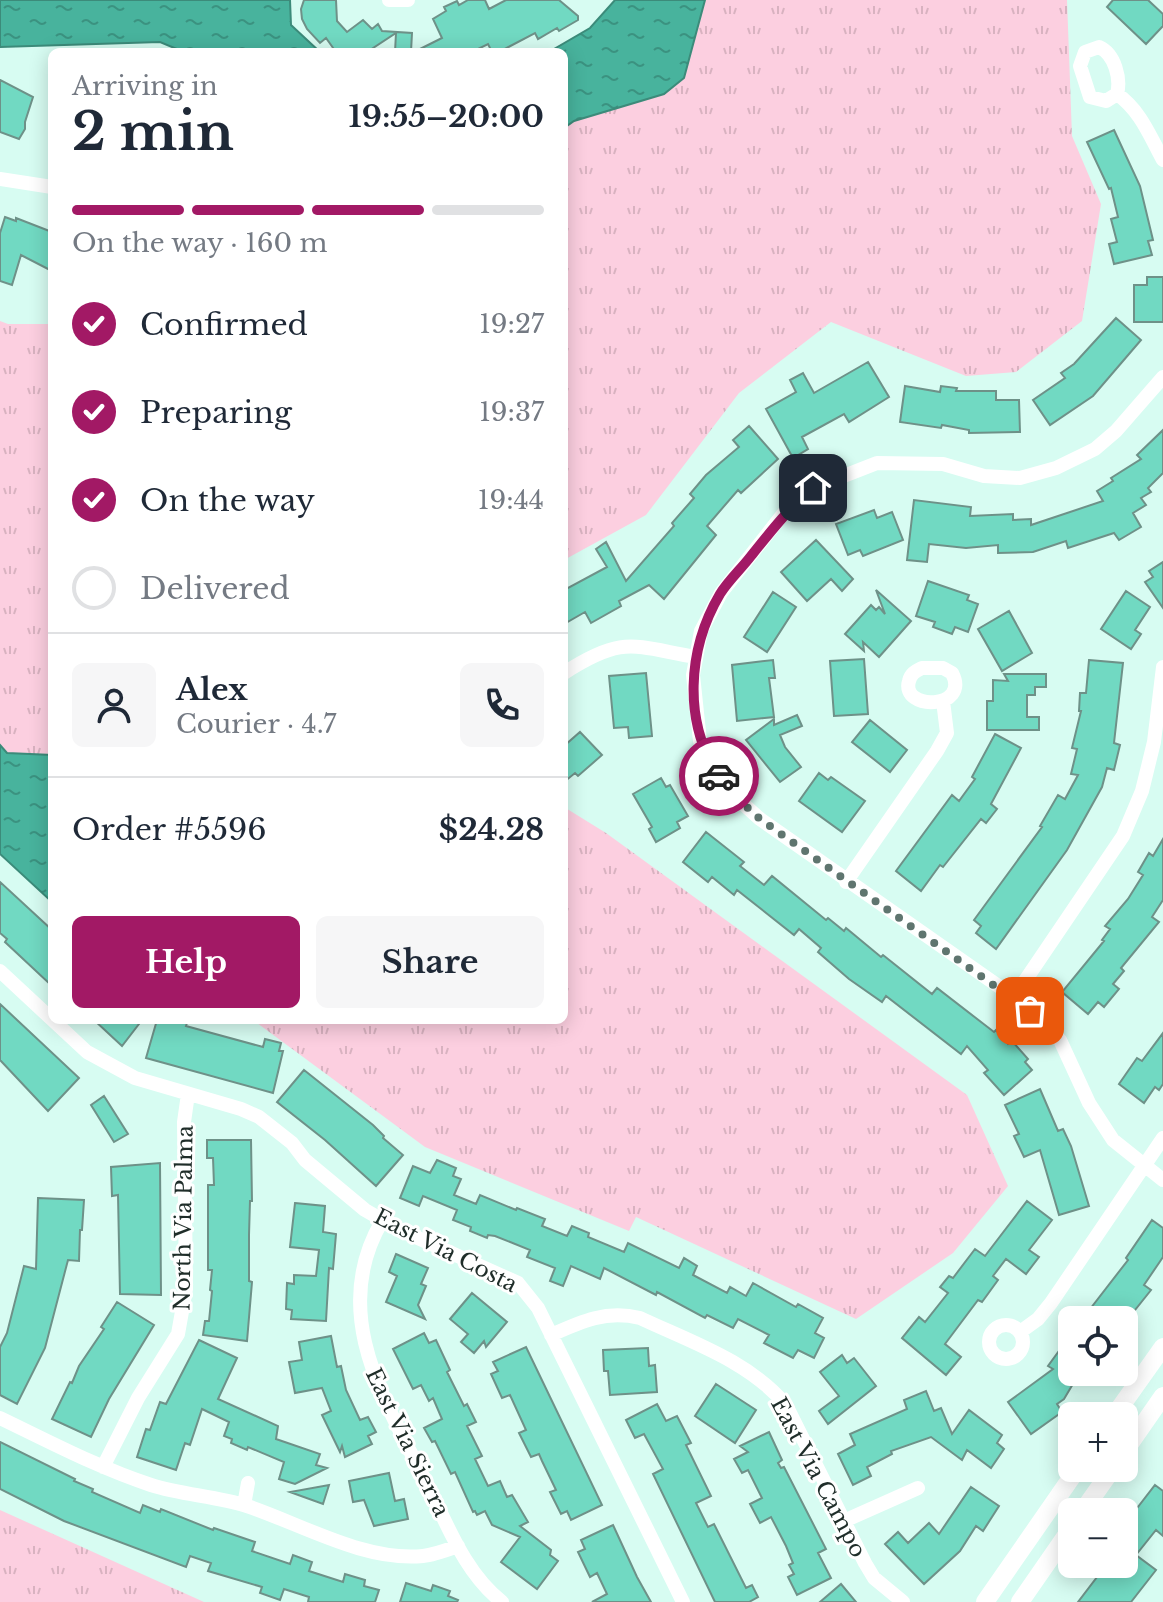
<!DOCTYPE html>
<html lang="en">
<head>
<meta charset="utf-8">
<style>
  body { margin:0; font-family:"Libre Baskerville",serif; background:#f6f6f7; color:#1f2937; height:100vh; display:flex; flex-direction:column; font-size:30px; white-space:nowrap }
  * { box-sizing:border-box; margin:0 }
  p { font-size:26px; color:#747a83 }
  .icon { flex:none; width:44px; height:44px; fill:none; stroke:currentColor; stroke-width:2; stroke-linecap:round; stroke-linejoin:round }
  .map { position:relative; flex:1; overflow:hidden }
  .details { position:absolute; left:48px; top:48px; width:520px; height:976px; display:flex; flex-direction:column; background:#fff; border-radius:12px; box-shadow:0 4px 20px #0003 }
  .details>* { flex:none }
  .tools { position:absolute; left:1058px; top:1306px; display:grid; gap:16px }
  .tools a { display:grid; place-items:center; width:80px; height:80px; border-radius:12px; background:#fff; box-shadow:0 4px 20px #0003; font-size:40px }
  .pin { position:absolute; display:grid; place-items:center; width:68px; height:68px; color:#fff; margin:-34px; border-radius:16px; box-shadow:0 4px 12px #0006 }
  .courier { position:absolute; display:grid; place-items:center; width:80px; height:80px; margin:-40px; border:6px solid #a21965; border-radius:50%; background:#fff; color:#222; box-shadow:0 2px 10px #0007 }
  .summary em { font-style:normal; font-weight:800 }
  .summary div { display:flex; flex-direction:column-reverse }
  .summary { display:flex; align-items:center; justify-content:space-between; height:136px; padding:0 24px }
  h1 { font-size:52px; font-weight:800; line-height:60px }
  .bar { display:grid; grid-template-columns:repeat(4,1fr); gap:12px 8px; align-content:center; height:96px; padding:0 24px }
  .bar i { height:10px; border-radius:6px; background:#e0e1e3 }
  .bar .current { background:#a21965 }
  .bar p { grid-column:span 4 }
  .line { display:flex; align-items:center; gap:20px; padding:0 24px; border-top:2px solid #e0e1e3 }
  .line div { flex:1 }
  .round { display:grid; place-items:center; flex:none; width:84px; height:84px; border-radius:12px; background:#f6f6f7 }
  ol { padding:0 24px; list-style:none }
  li { display:flex; align-items:center; gap:24px; height:88px }
  li p { margin-inline-start:auto }
  li .icon { padding:8px; border-radius:50%; background:#a21965; color:#fff; stroke-width:4 }
  li:last-child { color:#747a83 }
  li i { width:44px; height:44px; border:4px solid #e0e1e3; border-radius:50% }
  .action { display:flex; gap:16px; margin-top:auto; padding:16px 24px }
  .action a { flex:1; height:92px; border-radius:12px; background:#a21965; color:#fff; font-size:32px; font-weight:800; line-height:92px; text-align:center }
  .action a+a { background:#f6f6f7; color:#1f2937 }
  .map>svg:first-child { display:block }
  .grass { fill:url(#grass-tufts) }
  .water { fill:url(#water-ripples); stroke:#3c8b7a; stroke-width:2 }
  .building { fill:#71d9c2; stroke:#6e9188; stroke-width:2 }
  .lines { fill:none; stroke-linecap:round; stroke-linejoin:round }
  .minor { stroke:#fff; stroke-width:14 }
  .major { stroke:#fff; stroke-width:18 }
  .done { stroke:#5f756f; stroke-width:8; stroke-dasharray:0 14.4 }
  .route { stroke:#a21965; stroke-width:10 }
  .labels { text-anchor:middle; stroke-width:6; stroke-linejoin:round; paint-order:stroke }
  .street-label { font-size:22px; fill:#1f2d29; stroke:#fff }
</style>
</head>
<body>
<div class="map">
<svg width="1163" height="1602" viewBox="0 0 1163 1602">
  <defs>
    <pattern id="grass-tufts" width="24" height="20" patternUnits="userSpaceOnUse" patternTransform="scale(2)"><rect width="24" height="20" fill="#fccfe0"/><path d="M3 7l-1-3M5 7V3M7 7l1-3M15 17l-1-3M17 17v-4M19 17l1-3" fill="none" stroke="#d8b2c0"/></pattern>
    <pattern id="water-ripples" width="26" height="14" patternUnits="userSpaceOnUse" patternTransform="scale(2)"><rect width="26" height="14" fill="#48b39d"/><path d="M2 4q2-2 4 0t4 0M15 11q2-2 4 0t4 0" fill="none" stroke="#3b9280"/></pattern>
  </defs>
  <rect width="100%" height="100%" fill="#d7fcf2"/>
  <path class="grass" d="M705,0H1067L1072,136L1101,204L1082,321L1016,372L966,376L831,322L739,393L646,515L564,560V128L574,121L664,94L696,36Z
    M0,321L8,324H52V902L0,854Z
    M564,807L606,833L967,1095L1008,1186L953,1253L856,1319L636,1217L629,1231L425,1147L253,1020H564Z
    M0,1510L204,1602H0Z"/>
  <path class="water" d="M0,0H290L291,25L320,52H184L160,42L0,47Z
    M615,0H705L684,78L664,94L574,121L564,128V52H549L590,28Z
    M0,745L7,753L52,755V902L0,854Z"/>
  <path class="building" d="M304,0H336L337,21L347,32L363,20L372,29L378,24L382,31L412,33L411,52H395L396,33L367,52H336L326,38L320,43L307,29L302,19L301,9Z
    M468,0H485L489,9L506,0H559L578,16V20L559,31L557,28L538,39L535,33L499,52H492L488,44L472,52H414L442,38L433,19L446,11L444,7L457,1L459,5Z
    M1113,0H1148L1163,14V26L1146,44L1107,7Z
    M0,80L33,97L25,122V129L19,139L0,132Z
    M1114,130L1140,186L1153,240L1148,241L1152,255L1114,264L1109,244L1117,242L1111,219L1118,217L1111,188L1109,189L1087,142Z
    M5,217L16,221V218L52,232V271L21,255L12,285L0,281V233Z
    M1147,277H1163V322H1134V285H1147Z
    M1116,318L1141,340L1093,396L1050,425L1033,400L1065,378L1061,373L1074,364Z
    M868,362L889,397L849,422L844,414L802,437L808,449L793,458L766,409L796,392L790,380L803,373L814,393Z
    M905,386L940,392L941,386L957,388L956,391H996V400H1019L1020,432L969,433V430L942,425L941,428L900,422Z
    M749,426L778,459L741,493L738,490L707,526L716,535L664,599L649,585L619,601L621,606L591,623L585,612L564,624V590L607,567L596,549L606,542L626,581L674,526L672,523L694,498L690,494L706,475L739,447L733,440Z
    M1163,430V473L1148,488L1151,492L1141,498L1146,505L1133,513L1141,527L1119,540L1114,533L1068,548L1066,541L1033,552L998,553V545L966,548L929,544L927,562L907,560L914,500L971,507L970,516L1013,514V520L1031,519V525L1103,501L1097,491L1113,481L1111,478L1141,459L1137,455Z
    M874,510L877,518L892,512L903,540L863,556L860,550L848,555L836,524Z
    M816,540L853,579L842,591L831,579L807,601L781,572Z
    M1163,562V608L1145,582L1153,577L1149,571Z
    M928,581L969,595L967,600L978,604L968,632L955,627L952,634L933,627L935,622L916,616Z
    M876,590L911,621L879,657L863,642L864,651L845,634L871,605L876,610L879,607L885,614Z
    M1126,591L1150,607L1135,630L1141,634L1131,649L1101,629Z
    M773,592L796,607L767,652L744,637Z
    M1009,611L1032,653L1002,671L978,629Z
    M864,659L868,714L834,716L830,661Z
    M773,660L775,678H769L774,717L737,721L732,665Z
    M1089,660L1123,663L1114,743L1120,745L1114,770L1107,768L1102,787L1067,850L996,949L976,933L981,926L974,920L1042,827L1040,826L1058,795L1065,799L1078,775L1071,774L1077,749L1072,748L1081,711H1079L1080,693H1086Z
    M646,673L652,736L629,738L628,727L614,728L609,676Z
    M1004,674H1046V687H1035V695H1027V717H1039V730H987V701H993V680L1008,681Z
    M797,715L802,726L780,735L785,747L801,767L780,782L746,740L774,719V725Z
    M870,720L907,750L890,772L852,742Z
    M580,732L602,755L578,776L575,773L564,782V746Z
    M995,734L1021,748L991,804L997,809L986,823L981,819L943,867L940,865L921,891L896,871L952,795L959,801L975,779L972,777Z
    M819,773L828,780L831,777L865,801L842,832L799,801Z
    M661,778L666,787L670,785L688,816L677,822L680,828L656,842L649,829L652,827L633,794Z
    M706,832L744,862L740,866L764,885L772,876L826,920L828,918L844,931L846,928L881,957L883,955L932,994L937,988L994,1032L996,1030L1008,1044L1012,1041L1028,1059L1025,1062L1032,1070L1004,1095L984,1073L988,1070L967,1046L961,1054L886,996L882,1002L849,979L818,952L821,948L799,929L794,935L737,890L734,895L712,877L708,882L683,862Z
    M1163,839V900L1152,917L1159,922L1121,968L1124,971L1113,984L1119,989L1104,1007L1098,1002L1088,1014L1062,992L1104,941L1102,940L1110,929L1105,926L1128,899L1143,875L1138,872L1149,853L1153,856Z
    M0,882L52,930V986L5,942L7,939L0,933Z
    M0,1004L79,1078L48,1111L0,1060Z
    M94,1020H142L122,1046Z
    M157,1020H188L186,1026L263,1047L265,1039L281,1043L279,1051H283L273,1093L146,1058Z
    M1163,1033V1084L1159,1090L1155,1087L1144,1103L1119,1084L1137,1058L1142,1061Z
    M304,1070L373,1125L384,1136L383,1138L403,1155L376,1186L325,1140L277,1102Z
    M1040,1089L1058,1131L1063,1129L1071,1146L1089,1206L1059,1215L1040,1150L1024,1157L1014,1136L1019,1134L1005,1105Z
    M104,1096L128,1134L114,1142L91,1105Z
    M207,1140H251L252,1201H250L249,1235V1281L252,1282L247,1341L203,1335L205,1321H209L212,1291L210,1290L212,1270H208V1185H214L213,1158H207Z
    M437,1160L456,1168L453,1176L461,1179L454,1195L476,1204L480,1195L516,1210L517,1208L545,1219L542,1226L567,1236L572,1226L589,1233L588,1237L624,1252L628,1243L679,1268L684,1258L697,1266L693,1275L727,1293L730,1287L746,1296L753,1283L796,1307L798,1304L823,1318L815,1333L824,1338L814,1358L798,1350L793,1358L764,1343L769,1335L738,1319L733,1328L707,1315L705,1318L657,1292L656,1295L604,1268L600,1279L571,1266L563,1286L550,1281L555,1268L527,1257L530,1250L495,1236L488,1235L487,1238L470,1231L471,1227L453,1220L457,1210L423,1196L419,1206L400,1198L413,1166L430,1173Z
    M160,1163L161,1295L120,1294L118,1195L112,1196L111,1167Z
    M38,1198L84,1200L82,1230H80L79,1261L68,1260L45,1348L17,1404L0,1395V1347L7,1333L24,1266L36,1269Z
    M1027,1201L1052,1220L1029,1250L1039,1257L1026,1274L1006,1259L993,1276L998,1280L982,1302L978,1300L945,1344L961,1357L946,1375L902,1338L919,1317L925,1322L948,1293L940,1287L949,1276L953,1278L975,1249L985,1256Z
    M295,1203L325,1206L323,1232L336,1234L333,1269L329,1268L326,1321L291,1319L292,1310L286,1309L287,1283L294,1284V1275L316,1276L319,1250L290,1247Z
    M1152,1220L1163,1228V1257L1144,1285L1151,1290L1127,1320H1096L1087,1313L1128,1260L1126,1258Z
    M396,1254L428,1268L421,1284L426,1286L418,1305L425,1319L386,1302L397,1276L389,1272Z
    M472,1293L507,1322L486,1347L484,1341L474,1353L461,1342L468,1334L450,1319Z
    M117,1302L154,1325L109,1399L91,1437L52,1419L70,1382L72,1383L79,1366L104,1329L101,1327Z
    M424,1333L429,1343L436,1340L450,1370L447,1372L464,1406L467,1404L476,1422L467,1426L482,1456L475,1459L488,1486L500,1481L507,1497L512,1495L528,1522L520,1526L551,1550L550,1555L558,1561L537,1589L501,1562L520,1537L492,1525L485,1511L477,1515L475,1511L473,1512L455,1472L451,1474L435,1441L432,1442L424,1428L442,1419L433,1398L429,1401L421,1385L413,1389L393,1349Z
    M1072,1333V1372H1080L1064,1399L1057,1404L1062,1412L1031,1434L1008,1402L1053,1369L1048,1366Z
    M331,1336L337,1367L341,1366L346,1390L360,1420L368,1417L376,1432L368,1436L372,1444L345,1457L342,1446L340,1452L322,1415L331,1411L322,1388L295,1393L289,1362L302,1360L299,1342Z
    M199,1340L237,1358L218,1399L278,1426L276,1439L320,1454L316,1465L327,1468L295,1484L279,1479L284,1462L248,1447L247,1450L231,1443L232,1439L224,1436L229,1422L202,1409L190,1445L185,1443L176,1470L137,1457L146,1429L150,1430L160,1402L166,1404Z
    M526,1347L602,1505L571,1520L567,1511L561,1514L550,1492L556,1490L542,1461L539,1454L531,1457L519,1433L526,1430L510,1395L502,1398L491,1374L498,1371L493,1362Z
    M648,1348L649,1366L655,1365L657,1392L610,1395L608,1371H604L603,1350Z
    M842,1355L847,1363L854,1358L876,1386L828,1424L819,1411L839,1396L820,1372Z
    M716,1384L756,1410L735,1443L695,1416Z
    M926,1391L934,1411L941,1408L952,1434L969,1410L1002,1435L997,1443L1004,1449L991,1468L967,1450L962,1460L931,1437L891,1451L892,1454L867,1467L871,1476L853,1485L838,1454L855,1445L850,1434L907,1409L904,1400Z
    M657,1404L666,1421L677,1416L691,1443L686,1445L711,1496L696,1503L708,1527L714,1524L746,1588L752,1585L758,1597L749,1602H715L653,1474L663,1469L644,1434L635,1438L626,1420Z
    M769,1432L782,1460L778,1463L781,1468L784,1467L826,1549L818,1553L831,1578L797,1595L788,1577L794,1574L789,1565L793,1563L786,1546L771,1517L760,1523L750,1504L762,1498L748,1470L742,1473L734,1459L748,1452L740,1446Z
    M0,1442L75,1479L74,1481L93,1489L92,1492L140,1513L143,1505L160,1512L161,1509L213,1530L214,1528L255,1542L252,1551L290,1564L293,1555L312,1562L309,1571L343,1582L345,1574L365,1580L364,1586L379,1590L375,1602H308L309,1597L284,1589L280,1600L260,1593L262,1587L208,1571L211,1563L190,1556L186,1567L64,1521L0,1489Z
    M389,1473L395,1501L404,1499L408,1519L374,1526L364,1500L353,1502L349,1481Z
    M329,1485L323,1504L290,1492Z
    M1155,1485L1163,1491V1536L1156,1530L1136,1555L1156,1570L1131,1602H1078L1107,1564H1124V1525Z
    M971,1487L999,1506L983,1531L976,1526L960,1551L924,1584L885,1544L898,1532L908,1543L929,1523L939,1534Z
    M613,1525L637,1577L651,1602H592L607,1594L597,1573L590,1577L578,1552L585,1549L581,1540Z
    M406,1583L431,1591L433,1585L450,1591L448,1596L458,1600L457,1602H400Z
    M841,1584L856,1602H820Z"/>
  <g class="lines">
    <path class="minor" d="M389,0H408
      M1099,47C1115,54 1121,79 1117,94L1106,101L1090,97L1080,66L1085,52Z
      M1117,94C1140,110 1150,136 1163,160
      M0,179L52,187
      M1163,377L1116,431L1095,449L1056,468L1020,478L984,476L943,464L877,463L813,488L787,509L721,593L701,631L693,675L700,741L729,791L760,819L1014,997L1060,1040L1089,1103L1113,1140L1163,1180
      M922,668H943L952,673C971,710 900,711 909,681C911,673 916,671 922,668Z
      M564,673C623,635 632,646 696,657
      M846,882L937,751L947,733L943,701
      M0,971L87,1052L135,1078L241,1109L259,1117L292,1143L305,1160L365,1210L398,1229L518,1283L538,1308L683,1602
      M1014,997L1123,836L1142,791L1154,742L1163,667
      M382,1221C328,1313 385,1401 427,1484C448,1526 465,1573 502,1602
      M989 1342a17 17 0 1 1 34 0a17 17 0 1 1-34 0Z
      M1020,1332L1038,1319L1051,1303L1163,1138
      M551,1335C582,1321 606,1310 640,1318C691,1342 749,1361 786,1405L865,1563L874,1578L903,1602
      M0,1418C50,1442 99,1468 151,1485C182,1495 216,1496 247,1506C301,1524 365,1562 423,1556C434,1555 447,1550 458,1546
      M103,1467L138,1398L178,1334L186,1289L184,1122L188,1094
      M244,1505L248,1483
      M844,1521L918,1488"/>
    <path class="major" d="M1114,1416L1163,1347
      M1124,1452L1163,1396
      M1082,1512L1113,1468
      M985,1602L1078,1468
      M1020,1602L1072,1527"/>
  </g>
  <g class="lines">
    <path class="done" d="M719,776L729,791L760,819L1030,1011"/>
    <path class="route" d="M719,776C683,722 687,650 720,594C728,581 741,569 751,556C771,531 789,508 813,488"/>
  </g>
  <g class="labels">
    <g class="street-label">
      <text transform="translate(183 1218) rotate(-89)" y="8">North Via Palma</text>
      <text transform="translate(446 1250) rotate(27)" y="8">East Via Costa</text>
      <text transform="translate(408 1442) rotate(64)" y="8">East Via Sierra</text>
      <text transform="translate(819 1477) rotate(62)" y="8">East Via Campo</text>
    </g>
  </g>
</svg>
<div class="tools">
<a><svg class="icon" aria-label="locate" viewBox="0 0 24 24"><circle cx="12" cy="12" r="6"/><path d="M12 2v4M12 18v4M2 12h4M18 12h4"/></svg></a>
<a>+</a>
<a>−</a>
</div>
<div class="pin" style="left:1030px;top:1011px;background:#ea580c"><svg class="icon" aria-label="bag" viewBox="0 0 24 24"><path d="M5 8h14l-1 12H6zM9 8a3 3 0 0 1 6 0"/></svg></div>
<div class="pin" style="left:813px;top:488px;background:#1f2937"><svg class="icon" aria-label="home" viewBox="0 0 24 24"><path d="M3 11l9-7 9 7M6 9v11h12V9"/></svg></div>
<div class="courier" style="left:719px;top:776px"><svg class="icon" aria-label="car" viewBox="0 0 24 24"><path d="M5 17H2v-5l4-1 3-4h7l3 4 3 1v5h-3M9 17h6M6 11h13"/><circle cx="7" cy="17" r="2"/><circle cx="17" cy="17" r="2"/></svg></div>
<section class="details">
<div class="summary"><div><h1>2 min</h1><p>Arriving in</p></div><em>19:55–20:00</em></div>
<div class="bar"><i class="current"></i><i class="current"></i><i class="current"></i><i></i><p>On the way · 160 m</p></div>
<ol>
<li><svg class="icon" aria-label="check" viewBox="0 0 24 24"><path d="M5 12l5 5 9-10"/></svg>Confirmed<p>19:27</p></li>
<li><svg class="icon" aria-label="check" viewBox="0 0 24 24"><path d="M5 12l5 5 9-10"/></svg>Preparing<p>19:37</p></li>
<li><svg class="icon" aria-label="check" viewBox="0 0 24 24"><path d="M5 12l5 5 9-10"/></svg>On the way<p>19:44</p></li>
<li><i></i>Delivered</li>
</ol>
<div class="line" style="height:144px"><a class="round"><svg class="icon" aria-label="person" viewBox="0 0 24 24"><circle cx="12" cy="8" r="4"/><path d="M4 21q1-7 8-7t8 7"/></svg></a><div><b>Alex</b><p>Courier · 4.7</p></div><a class="round"><svg class="icon" aria-label="phone" viewBox="0 0 24 24"><path d="M5 4h4l2 5-3 2q2 4 5 5l2-3 5 2v4C11 20 4 13 5 4z"/></svg></a></div>
<div class="line" style="height:104px"><div>Order #5596</div><b>$24.28</b></div>
<div class="action"><a>Help</a><a>Share</a></div>
</section>
</div>
</body>
</html>
